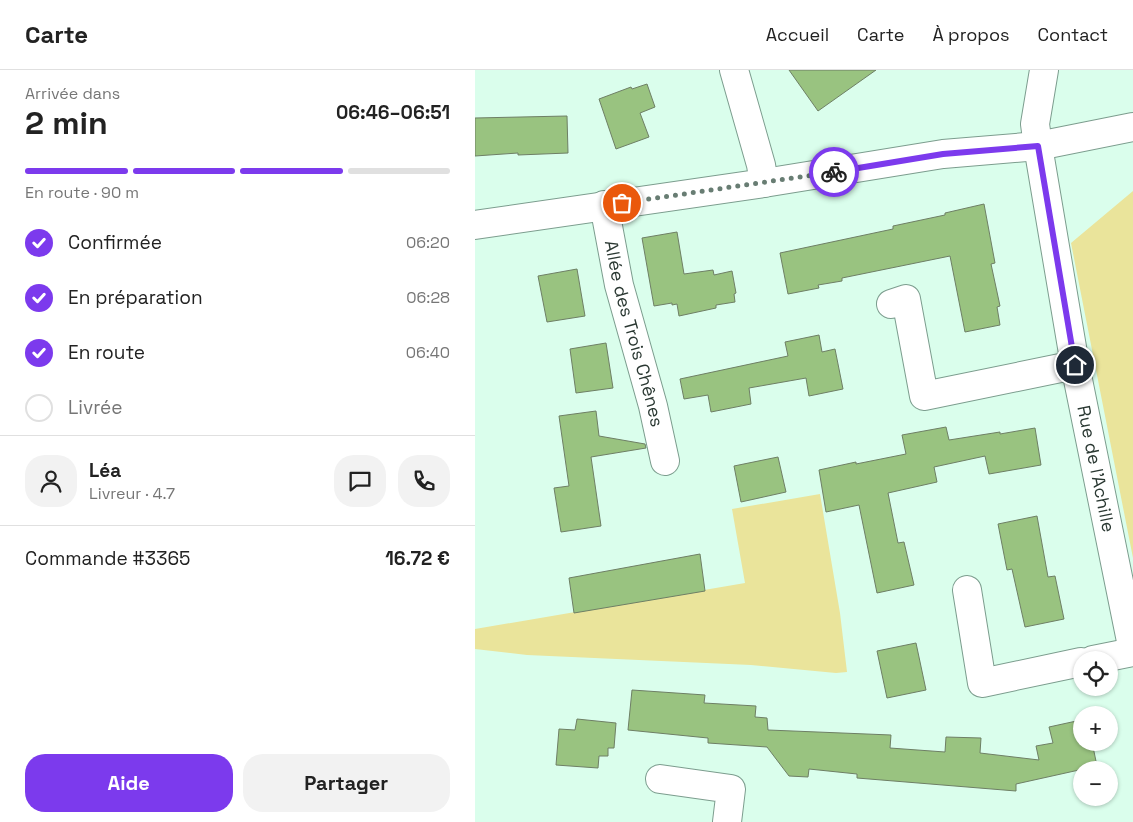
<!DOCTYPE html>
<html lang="fr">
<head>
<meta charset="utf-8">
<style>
  body { margin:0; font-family:"Space Grotesk",sans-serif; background:#f2f2f2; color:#222; height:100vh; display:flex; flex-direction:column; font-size:19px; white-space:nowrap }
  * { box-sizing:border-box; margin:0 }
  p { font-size:16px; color:#767676 }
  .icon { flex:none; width:28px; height:28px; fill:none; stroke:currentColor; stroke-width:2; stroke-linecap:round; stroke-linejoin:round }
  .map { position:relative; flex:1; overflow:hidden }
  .sheet { display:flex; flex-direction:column; background:#fff; width:475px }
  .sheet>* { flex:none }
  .tools { position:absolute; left:598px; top:581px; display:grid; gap:10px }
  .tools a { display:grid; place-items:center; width:45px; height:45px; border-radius:50%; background:#fff; box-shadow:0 1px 4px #0004; font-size:25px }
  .pin { position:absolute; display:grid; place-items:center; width:42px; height:42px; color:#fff; margin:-21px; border:2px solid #fff; border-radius:50%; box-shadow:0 1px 5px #0007 }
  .courier { position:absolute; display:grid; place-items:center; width:50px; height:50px; margin:-25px; border:4px solid #7c3aed; border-radius:50%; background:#fff; color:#222; box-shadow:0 1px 6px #0007 }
  .headline em { font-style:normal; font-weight:700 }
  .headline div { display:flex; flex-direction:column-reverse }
  .headline { display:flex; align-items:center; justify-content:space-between; height:85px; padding:0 25px }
  h1 { font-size:32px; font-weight:700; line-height:38px }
  .bar { display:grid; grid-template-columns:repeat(4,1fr); gap:8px 5px; align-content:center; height:60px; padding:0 25px }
  .bar i { height:6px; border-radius:4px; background:#e0e0e0 }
  .bar .selected { background:#7c3aed }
  .bar p { grid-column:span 4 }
  .line { display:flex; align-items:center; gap:12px; padding:0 25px; border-top:1px solid #e0e0e0 }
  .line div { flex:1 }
  .round { display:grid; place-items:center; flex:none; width:52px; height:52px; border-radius:20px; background:#f2f2f2 }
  ol { padding:0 25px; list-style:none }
  li { display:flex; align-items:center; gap:15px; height:55px }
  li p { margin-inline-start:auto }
  li .icon { padding:5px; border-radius:50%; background:#7c3aed; color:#fff; stroke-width:4 }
  li:last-child { color:#767676 }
  li i { width:28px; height:28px; border:2px solid #e0e0e0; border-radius:50% }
  .action { display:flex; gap:10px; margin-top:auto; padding:10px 25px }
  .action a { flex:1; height:58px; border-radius:20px; background:#7c3aed; color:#fff; font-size:20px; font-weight:700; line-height:58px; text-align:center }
  .action a+a { background:#f2f2f2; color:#222 }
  header { display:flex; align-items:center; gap:30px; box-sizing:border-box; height:70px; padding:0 25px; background:#fff; border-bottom:1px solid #e0e0e0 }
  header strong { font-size:24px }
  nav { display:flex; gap:28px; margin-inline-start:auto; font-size:18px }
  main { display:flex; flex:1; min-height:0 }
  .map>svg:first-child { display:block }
  .green { fill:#eae49b }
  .building { fill:#99c380; stroke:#6e7f65 }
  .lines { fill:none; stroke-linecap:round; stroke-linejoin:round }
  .minor-casing { stroke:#7c9d8e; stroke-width:30 }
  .minor { stroke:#fff; stroke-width:28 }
  .done { stroke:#687d73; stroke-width:5; stroke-dasharray:0 9 }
  .route { stroke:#7c3aed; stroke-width:6 }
  .labels { text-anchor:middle; stroke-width:4; stroke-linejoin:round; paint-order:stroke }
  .street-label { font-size:18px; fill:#2a3832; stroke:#fff }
</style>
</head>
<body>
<header>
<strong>Carte</strong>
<nav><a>Accueil</a><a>Carte</a><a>À propos</a><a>Contact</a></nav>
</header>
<main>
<section class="sheet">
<div class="headline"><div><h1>2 min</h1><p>Arrivée dans</p></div><em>06:46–06:51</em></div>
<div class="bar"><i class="selected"></i><i class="selected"></i><i class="selected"></i><i></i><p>En route · 90 m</p></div>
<ol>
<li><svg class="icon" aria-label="check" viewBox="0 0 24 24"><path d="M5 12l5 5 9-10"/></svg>Confirmée<p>06:20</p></li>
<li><svg class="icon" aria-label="check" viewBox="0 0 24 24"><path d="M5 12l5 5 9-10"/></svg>En préparation<p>06:28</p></li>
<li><svg class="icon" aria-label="check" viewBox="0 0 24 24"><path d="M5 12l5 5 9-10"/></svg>En route<p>06:40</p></li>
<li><i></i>Livrée</li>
</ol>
<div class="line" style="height:90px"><a class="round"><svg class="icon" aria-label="person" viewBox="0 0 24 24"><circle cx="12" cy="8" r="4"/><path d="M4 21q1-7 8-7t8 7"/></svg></a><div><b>Léa</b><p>Livreur · 4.7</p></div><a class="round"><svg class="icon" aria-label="chat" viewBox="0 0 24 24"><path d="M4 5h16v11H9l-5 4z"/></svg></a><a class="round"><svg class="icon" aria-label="phone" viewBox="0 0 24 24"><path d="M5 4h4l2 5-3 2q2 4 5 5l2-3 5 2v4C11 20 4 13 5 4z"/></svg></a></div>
<div class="line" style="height:65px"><div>Commande #3365</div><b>16.72 €</b></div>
<div class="action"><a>Aide</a><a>Partager</a></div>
</section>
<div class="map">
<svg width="658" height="752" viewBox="0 0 658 752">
  <rect width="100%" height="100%" fill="#dafeec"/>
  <path class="green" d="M658,121V488L596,173Z
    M345,424L365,543L372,602L361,603L276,595L52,585L0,579V559L270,513L257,439Z"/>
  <path class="building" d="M314,0H401L343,41Z
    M172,14L180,37L165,43L174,67L141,79L124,29L156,17L157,19Z
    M92,46L93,83L43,85V83L0,86V48Z
    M509,134L520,193L516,194L525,236L522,237L525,255L490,262L475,186L367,208V211L343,215L344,218L313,224L305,183L418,159V156L470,145V143Z
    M202,162L209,204L238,200L239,205L257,201L261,223L259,224L260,232L241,235V238L204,246L202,234L197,235V233L179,236L167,168Z
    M102,199L110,246L72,252L63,206Z
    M344,265L347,282L360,279L368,319L334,326L331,308L274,318L276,334L236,342L233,325L209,329L205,309L313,286L310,272Z
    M131,273L138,318L101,323L95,279Z
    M121,341L124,366L170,374L171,378L116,387L126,456L86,462L79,418L94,416L84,346Z
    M471,357L474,370L525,362V364L560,358L566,395L514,404L510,386L459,397L462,412L413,423L423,473L429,472L439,515L402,523L384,435L351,442L344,400L381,392V394L431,384L427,365Z
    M303,387L311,422L266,432L259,396Z
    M562,446L573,507L580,506L589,549L550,557L537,499L532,500L523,454Z
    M225,484L230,521L99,543L94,508Z
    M441,573L451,620L412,628L402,581Z
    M157,620L230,625L229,633L281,636L280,647L292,648L293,660L416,665L415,678L470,682L471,667L506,668L505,683L564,690L561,676L578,673L574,657L606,650V672H617L622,696L541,714V721L382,708V704L334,699L333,707L314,706L292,677L233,673V668L153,660Z
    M102,649L141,653L139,678H133V686H124L123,698L81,695L84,659L100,660Z"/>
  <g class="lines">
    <g class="minor-casing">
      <g id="minor">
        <path d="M259,0L286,95L289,113"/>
        <path id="s1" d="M569,0L560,54L563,76L600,295L658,581"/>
        <path id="s2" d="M129,135L144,215L178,336L190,391"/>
        <path d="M0,155L289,113L468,84L563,76L658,57"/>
        <path d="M416,234L431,229L449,326L600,295"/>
        <path d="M492,520L507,613L606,592"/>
        <path d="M618,590L658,582"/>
        <path d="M185,709L256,719L252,752"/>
      </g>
    </g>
    <use href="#minor" class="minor"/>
  </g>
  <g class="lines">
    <path class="done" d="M147,133L359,102"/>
    <path class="route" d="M359,102L468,84L563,76L600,295"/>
  </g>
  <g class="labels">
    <g class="street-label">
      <text dy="6" stroke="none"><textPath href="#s2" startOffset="132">Allée des Trois Chênes</textPath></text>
      <text dy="6" stroke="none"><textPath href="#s1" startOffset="405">Rue de l'Achille</textPath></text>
    </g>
  </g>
</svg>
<div class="tools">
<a><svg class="icon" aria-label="locate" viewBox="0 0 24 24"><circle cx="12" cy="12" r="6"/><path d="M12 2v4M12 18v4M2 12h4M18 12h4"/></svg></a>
<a>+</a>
<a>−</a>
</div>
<div class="pin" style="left:147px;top:133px;background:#ea580c"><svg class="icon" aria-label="bag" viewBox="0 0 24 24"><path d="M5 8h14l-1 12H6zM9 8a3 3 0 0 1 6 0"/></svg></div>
<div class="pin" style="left:600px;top:295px;background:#1f2937"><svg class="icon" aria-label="home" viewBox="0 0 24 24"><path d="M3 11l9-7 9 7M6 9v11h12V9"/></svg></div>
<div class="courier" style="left:359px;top:102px"><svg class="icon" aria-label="bike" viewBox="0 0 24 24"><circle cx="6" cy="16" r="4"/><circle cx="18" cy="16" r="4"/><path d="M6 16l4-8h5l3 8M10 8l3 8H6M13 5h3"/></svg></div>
</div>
</main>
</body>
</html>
